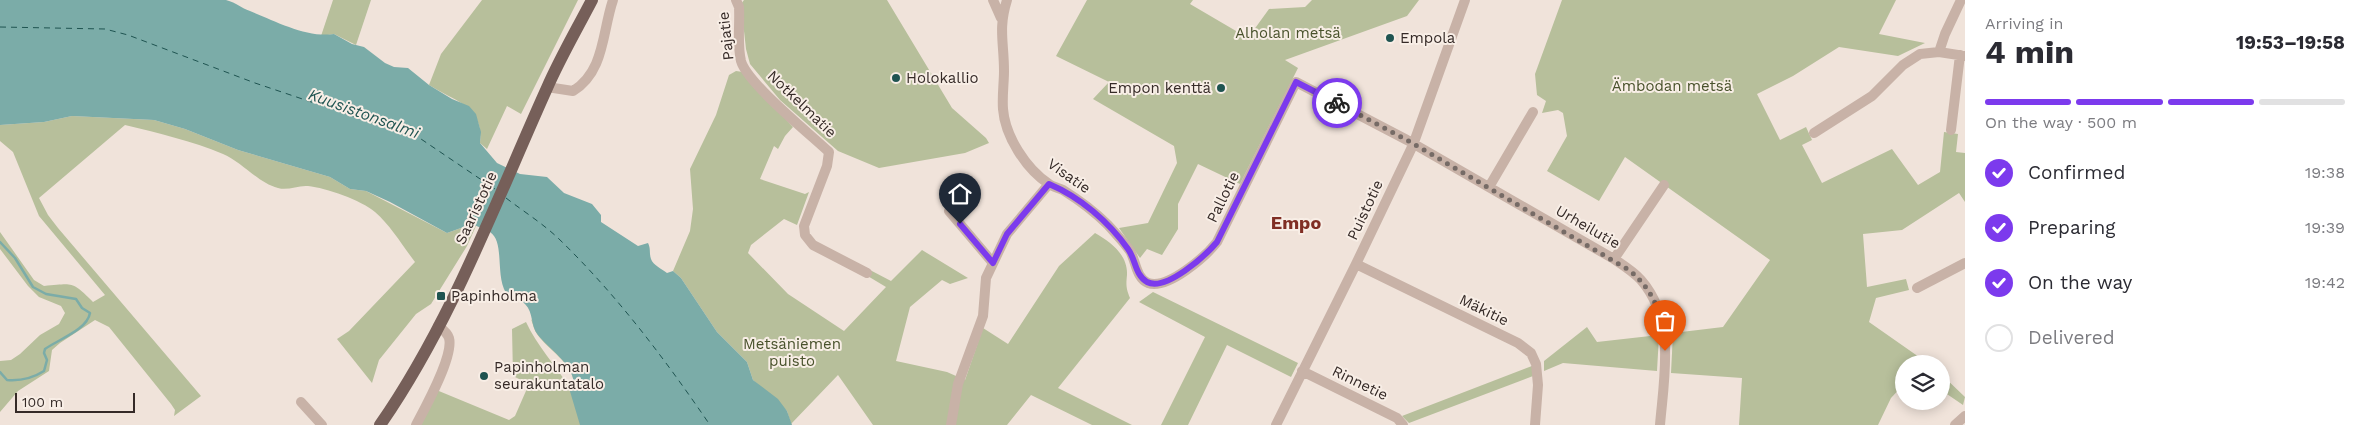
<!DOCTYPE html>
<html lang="en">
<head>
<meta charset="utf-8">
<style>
  body { margin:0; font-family:"Work Sans",sans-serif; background:#f7f7f7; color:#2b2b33; height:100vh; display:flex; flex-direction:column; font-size:19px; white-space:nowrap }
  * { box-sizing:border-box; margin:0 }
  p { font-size:16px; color:#7c7c81 }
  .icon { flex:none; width:28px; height:28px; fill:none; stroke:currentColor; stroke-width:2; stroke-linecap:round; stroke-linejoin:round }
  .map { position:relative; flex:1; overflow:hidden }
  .sheet { display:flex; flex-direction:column; background:#fff; width:400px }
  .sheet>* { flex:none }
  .controls { position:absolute; left:1895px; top:355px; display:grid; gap:10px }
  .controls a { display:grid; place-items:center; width:55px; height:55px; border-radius:50%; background:#fff; box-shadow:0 2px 12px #0003; font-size:25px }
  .scale { position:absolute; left:15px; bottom:12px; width:120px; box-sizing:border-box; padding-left:5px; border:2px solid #352a27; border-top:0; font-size:14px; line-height:18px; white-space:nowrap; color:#352a27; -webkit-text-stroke:4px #f8eee6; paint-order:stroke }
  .pin { position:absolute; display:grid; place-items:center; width:42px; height:42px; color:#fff; margin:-51px -21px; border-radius:50% 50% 50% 0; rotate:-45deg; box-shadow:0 0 5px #0007 }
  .pin .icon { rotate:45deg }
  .courier { position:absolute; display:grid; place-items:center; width:50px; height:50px; margin:-25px; border:4px solid #7c3aed; border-radius:50%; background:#fff; color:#222; box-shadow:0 1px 6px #0007 }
  .head em { font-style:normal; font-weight:700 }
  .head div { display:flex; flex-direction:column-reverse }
  .head { display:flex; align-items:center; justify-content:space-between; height:85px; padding:0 20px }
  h1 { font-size:32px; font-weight:700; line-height:38px }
  .bar { display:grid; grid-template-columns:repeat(4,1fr); gap:8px 5px; align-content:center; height:60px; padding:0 20px }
  .bar i { height:6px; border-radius:4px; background:#e1e1e2 }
  .bar .on { background:#7c3aed }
  .bar p { grid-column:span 4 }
  ol { padding:0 20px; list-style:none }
  li { display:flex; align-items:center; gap:15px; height:55px }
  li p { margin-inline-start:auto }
  li .icon { padding:5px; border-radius:50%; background:#7c3aed; color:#fff; stroke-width:4 }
  li:last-child { color:#7c7c81 }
  li i { width:28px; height:28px; border:2px solid #e1e1e2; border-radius:50% }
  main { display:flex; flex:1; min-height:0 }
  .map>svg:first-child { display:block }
  .green { fill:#b7bf9b }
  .water { fill:#7baca8 }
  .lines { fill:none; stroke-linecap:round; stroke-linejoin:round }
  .stream { stroke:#7baca8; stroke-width:2.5 }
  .ferry { stroke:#1f5451; stroke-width:1; stroke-dasharray:6 5; stroke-linecap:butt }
  .minor { stroke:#c8b2a7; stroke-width:10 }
  .major { stroke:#765f59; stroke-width:12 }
  .done { stroke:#766b66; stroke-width:5; stroke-dasharray:0 9 }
  .route { stroke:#7c3aed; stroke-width:6 }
  .poi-dot { fill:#1f5451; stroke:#f8eee6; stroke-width:2 }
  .labels { text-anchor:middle; stroke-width:4; stroke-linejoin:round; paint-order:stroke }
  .park-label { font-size:15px; fill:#49522c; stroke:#f8eee6 }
  .street-label { font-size:15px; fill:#352a27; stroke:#f8eee6 }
  .poi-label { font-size:15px; fill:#352a27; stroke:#f8eee6; text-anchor:start }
  .water-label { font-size:16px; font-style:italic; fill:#1f5451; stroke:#f8eee6 }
  .quarter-label { font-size:18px; font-weight:bold; fill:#802e24; stroke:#f8eee6 }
</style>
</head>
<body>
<main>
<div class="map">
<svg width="1965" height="425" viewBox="0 0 1965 425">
  <rect width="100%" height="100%" fill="#f0e3da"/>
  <path class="green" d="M333,0H371L356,45L334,34L321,36Z
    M482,0H578L521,114L507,106L487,149L480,143C484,106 456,102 429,85L441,54Z
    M744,0H887L952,108L986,138L989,143L965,153L879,168L838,151L780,100L750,64L746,49L741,4Z
    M1087,0H1193L1190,4L1248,38L1269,9L1305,7L1312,0H1419L1407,16L1285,60L1298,68L1240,184L1198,164L1178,204V229L1162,255L1147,249L1140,258L1119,228L1148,223L1177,163L1174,146L1093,99L1109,82L1056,56Z
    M1562,0H1896L1879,34L1925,43L1898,56L1839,47L1793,76L1757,94L1780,140L1806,127L1812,140L1802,145L1822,183L1892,149L1918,185L1940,172L1944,132L1958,134L1956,152L1965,153V202L1959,193L1902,230L1863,234L1867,287L1906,279L1909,290L1876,298L1869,322L1929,364H1904V384L1891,398L1878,425H1739L1742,378L1671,373L1673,333L1723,327L1770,260L1625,157L1599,201L1547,171L1567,136L1563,113L1558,110L1542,113L1546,101L1537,95L1535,74Z
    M736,71L743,72L793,127L785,136L778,149L774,146L760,179L805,194L809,192L797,225L784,219L751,245L748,253L788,294L844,331L886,287L866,275L870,270L891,281L922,250L968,278L950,284L942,280L910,307L896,361L947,372L965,380L983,328L1008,344L1059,266L1095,233C1111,242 1128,255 1127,275C1126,285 1126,288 1130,298L1058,388L1132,425H1092L1031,395L1007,425H873L838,375L791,424L787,411L753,380L747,362L717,332L681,278L673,271L690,231L693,209L690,169L716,115L729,75Z
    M72,116L154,120L185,129L238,150L330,177L350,189L366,191L447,233L472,224L476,226L467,246L431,304L416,314L379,360L372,383L337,339L349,331L415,262C402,245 391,226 375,212C361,200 326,188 308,186C298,185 288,191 278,188C258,183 242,162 223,154C192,141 158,133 125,125L39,198L48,215L58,228L201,396L174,416L175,410L171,404L109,327L95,320L60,343L52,350L49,371L18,391L0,412V361L11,360L20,354L40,335L59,324L65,313L61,306L39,297L28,286L0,249V232L34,280L44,286C73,284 71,280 93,302L105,295L39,216L13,152L0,141V125L44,122Z
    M1153,292L1298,363L1291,377L1227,345L1188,425H1161L1205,337L1139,302Z
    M531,319L619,425H416L434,389L509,420L515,416L529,384L513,376L512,329L526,322C537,346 555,364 569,387L574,383C572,362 548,350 537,334C534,330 533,324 531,319Z
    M1587,327L1597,342L1659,335L1657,371L1563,363L1544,371V361Z
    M1532,366L1533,376L1409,423L1402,416Z
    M1941,374L1965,397L1963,405L1941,390Z"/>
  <path class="water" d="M0,0H226C237,3 241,8 250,11C275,21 307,38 334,34L352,44L364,47L385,63L394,67L408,68L429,85L452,99L469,106L476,114L481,132L480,143L497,163L520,174L547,177L564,193L592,204L601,215V222L638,246L648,243C651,249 649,253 651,259C653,265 662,269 667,273L673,271L681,278L717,332L747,362L753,380L778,399L787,411L792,425H580L569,388L574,383C572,363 550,350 538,335C530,325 534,313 525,304C519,298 510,300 506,293C495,275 505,242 490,232C484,229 478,227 472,224L447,233L390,202L366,191L350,189L330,177L238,150L185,129L154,120L72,116L44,122L0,125Z"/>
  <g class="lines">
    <path class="stream" d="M0,242L15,258L33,287L46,294L76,299L82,308L90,313C87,330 59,339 45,349L44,353L47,360L44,371C33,378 20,381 7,380L0,372"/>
    <path class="ferry" d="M0,27L105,29L128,35L255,83L421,139L495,189
      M506,198C523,211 542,223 558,238C617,295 664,358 710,425"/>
    <path class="minor" d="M736,0L739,7C740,24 737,44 741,61C747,83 810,134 829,152L827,166L804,226L805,235L813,245L867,273
      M993,0L1001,18
      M1007,0C998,29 1004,42 1004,71C1004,83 1002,96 1003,109C1005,136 1026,169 1049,184C1053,187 1059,188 1063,190C1079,200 1095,212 1108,225C1115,233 1124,242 1130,251C1136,261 1136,278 1148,283C1168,290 1206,256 1217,242L1296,82L1407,140L1614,259C1623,265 1634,272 1641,280C1676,320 1664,377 1660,425
      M1939,52L1945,34L1961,0
      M547,87L573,91C605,71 602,32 613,0
      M1951,130L1960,55
      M1814,133L1872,96L1903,65L1920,54L1939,52L1965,56
      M1489,187L1533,112
      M949,211L993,263
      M1614,259L1664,185
      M1356,264L1518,343L1531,353L1536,364L1538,385L1535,425
      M1917,288L1965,263
      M1302,371L1397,418L1403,425
      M301,402L322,425
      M416,425C425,408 454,356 449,338C447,332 442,329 438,326
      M951,425L958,384L983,316L986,278L1007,234L1049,184
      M1276,425L1356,264L1413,145L1465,0
      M1955,425L1965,416"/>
    <path class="major" d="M380,425C451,323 496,201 547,88C560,58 577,29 592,0"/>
  </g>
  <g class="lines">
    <path class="done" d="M1337,103L1407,140L1629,270C1655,291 1664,318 1665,351"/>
    <path class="route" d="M960,224L993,263L1007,234L1049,184C1080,197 1109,222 1128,249C1136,260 1135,275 1147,282C1166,292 1206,255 1217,242L1296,82L1337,103"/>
  </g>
  <g class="poi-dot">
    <circle cx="1390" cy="38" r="5"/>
    <circle cx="896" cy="78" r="5"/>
    <circle cx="1221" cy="88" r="5"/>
    <rect x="436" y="291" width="10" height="10" rx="2.5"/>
    <circle cx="484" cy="376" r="5"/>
  </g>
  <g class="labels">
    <g class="park-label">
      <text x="1288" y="38">Alholan metsä</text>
      <text x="1672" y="91">Ämbodan metsä</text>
      <text x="792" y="349">Metsäniemen<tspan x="792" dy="17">puisto</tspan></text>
    </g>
    <g class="street-label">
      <text transform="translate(726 36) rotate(-96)" y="5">Pajatie</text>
      <text transform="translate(802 104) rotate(44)" y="5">Notkelmatie</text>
      <text transform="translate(1069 176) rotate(35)" y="5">Visatie</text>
      <text transform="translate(1223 197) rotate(-64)" y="5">Pallotie</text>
      <text transform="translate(476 208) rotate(-65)" y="5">Saaristotie</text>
      <text transform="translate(1365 210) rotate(-65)" y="5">Puistotie</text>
      <text transform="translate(1588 227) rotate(30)" y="5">Urheilutie</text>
      <text transform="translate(1484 310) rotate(26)" y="5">Mäkitie</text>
      <text transform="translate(1360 383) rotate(26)" y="5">Rinnetie</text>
    </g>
    <g class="poi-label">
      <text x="1400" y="43">Empola</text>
      <text x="906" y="83">Holokallio</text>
      <text x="1211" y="93" text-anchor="end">Empon kenttä</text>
      <text x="451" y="301">Papinholma</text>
      <text x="494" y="372">Papinholman<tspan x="494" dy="17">seurakuntatalo</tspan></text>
    </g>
    <g class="water-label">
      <text transform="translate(364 113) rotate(20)" y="6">Kuusistonsalmi</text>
    </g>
    <g class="quarter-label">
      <text x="1296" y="229">Empo</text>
    </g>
  </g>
</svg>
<div class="controls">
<a><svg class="icon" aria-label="layers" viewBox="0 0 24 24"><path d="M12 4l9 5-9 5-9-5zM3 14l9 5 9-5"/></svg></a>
</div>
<div class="scale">100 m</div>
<div class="pin" style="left:1665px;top:351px;background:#ea580c"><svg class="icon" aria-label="bag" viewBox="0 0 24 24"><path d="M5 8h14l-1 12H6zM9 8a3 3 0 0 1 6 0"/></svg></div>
<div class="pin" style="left:960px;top:224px;background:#1f2937"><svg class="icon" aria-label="home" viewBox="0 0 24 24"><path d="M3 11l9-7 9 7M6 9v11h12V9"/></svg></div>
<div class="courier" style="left:1337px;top:103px"><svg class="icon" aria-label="bike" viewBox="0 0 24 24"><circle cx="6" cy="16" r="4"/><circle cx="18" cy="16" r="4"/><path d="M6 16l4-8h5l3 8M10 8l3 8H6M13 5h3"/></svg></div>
</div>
<section class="sheet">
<div class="head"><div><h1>4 min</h1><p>Arriving in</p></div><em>19:53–19:58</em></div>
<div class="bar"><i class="on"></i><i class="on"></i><i class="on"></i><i></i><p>On the way · 500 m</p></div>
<ol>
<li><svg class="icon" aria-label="check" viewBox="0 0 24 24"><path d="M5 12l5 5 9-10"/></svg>Confirmed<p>19:38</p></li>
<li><svg class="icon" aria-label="check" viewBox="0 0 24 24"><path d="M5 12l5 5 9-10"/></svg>Preparing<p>19:39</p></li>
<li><svg class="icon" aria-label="check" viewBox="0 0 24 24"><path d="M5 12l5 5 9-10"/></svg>On the way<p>19:42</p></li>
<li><i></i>Delivered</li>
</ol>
</section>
</main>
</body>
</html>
